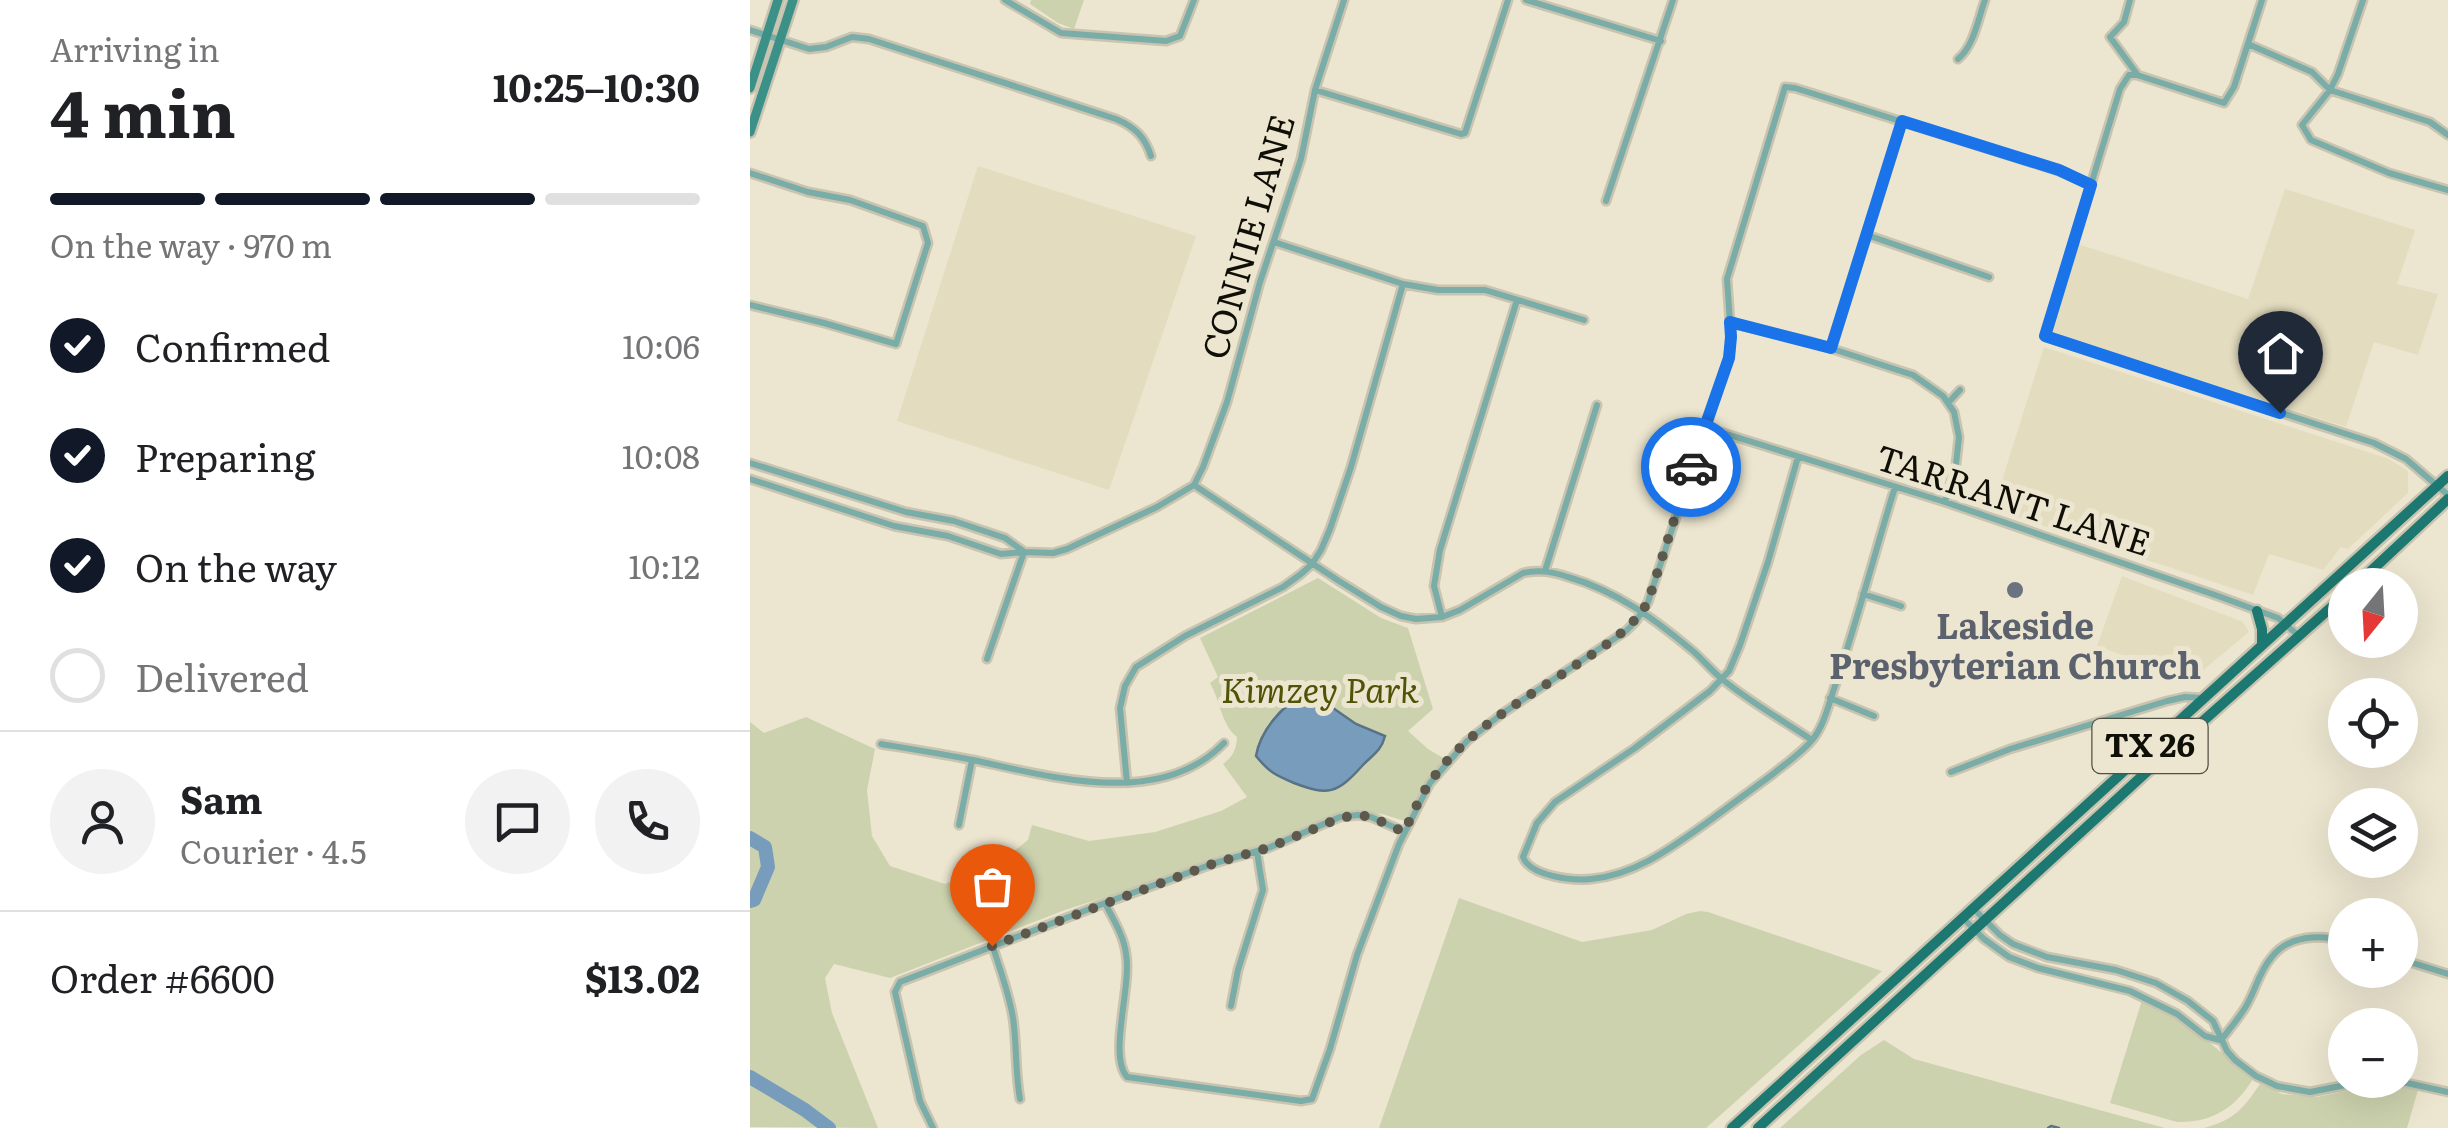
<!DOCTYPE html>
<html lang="en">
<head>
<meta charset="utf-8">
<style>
  body { margin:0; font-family:Literata,serif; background:#f2f2f2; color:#202124; height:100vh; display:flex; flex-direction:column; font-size:38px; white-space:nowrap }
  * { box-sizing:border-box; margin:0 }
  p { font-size:32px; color:#757577 }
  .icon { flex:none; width:55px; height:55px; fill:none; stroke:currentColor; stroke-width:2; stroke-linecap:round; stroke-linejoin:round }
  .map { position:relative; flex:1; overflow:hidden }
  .sheet { display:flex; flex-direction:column; background:#fff; width:750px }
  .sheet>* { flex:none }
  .needle { width:65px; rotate:198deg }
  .buttons { position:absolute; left:1578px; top:568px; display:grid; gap:20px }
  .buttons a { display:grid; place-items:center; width:90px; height:90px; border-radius:50%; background:#fff; box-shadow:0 10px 40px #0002; font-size:50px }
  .pin { position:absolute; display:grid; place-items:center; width:85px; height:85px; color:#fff; margin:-102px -42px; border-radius:50% 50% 50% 0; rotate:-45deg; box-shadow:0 0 10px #0007 }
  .pin .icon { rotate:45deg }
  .courier { position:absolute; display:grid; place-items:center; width:100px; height:100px; margin:-50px; border:8px solid #1a73e8; border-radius:50%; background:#fff; color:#222; box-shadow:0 2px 12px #0007 }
  .summary em { font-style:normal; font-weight:700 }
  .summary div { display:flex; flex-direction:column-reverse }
  .summary { display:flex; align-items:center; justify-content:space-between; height:170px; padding:0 50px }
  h1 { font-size:65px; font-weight:700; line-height:75px }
  .bar { display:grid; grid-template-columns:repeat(4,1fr); gap:15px 10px; align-content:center; height:120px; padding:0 50px }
  .bar i { height:12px; border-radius:8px; background:#e0e0e0 }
  .bar .active { background:#111827 }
  .bar p { grid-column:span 4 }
  .line { display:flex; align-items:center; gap:25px; padding:0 50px; border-top:2px solid #e0e0e0 }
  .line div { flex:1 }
  .round { display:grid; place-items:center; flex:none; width:105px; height:105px; border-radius:52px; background:#f2f2f2 }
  ol { padding:0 50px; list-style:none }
  li { display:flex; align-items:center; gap:30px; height:110px }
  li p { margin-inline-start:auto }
  li .icon { padding:10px; border-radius:50%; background:#111827; color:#fff; stroke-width:4 }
  li:last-child { color:#757577 }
  li i { width:55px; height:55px; border:5px solid #e0e0e0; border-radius:50% }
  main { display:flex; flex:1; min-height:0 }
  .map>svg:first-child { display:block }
  .built { fill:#e3dcbf }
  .green { fill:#cdd2ae }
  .water { fill:#789cbc; stroke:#597286; stroke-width:2.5 }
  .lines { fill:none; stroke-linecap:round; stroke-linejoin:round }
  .stream { stroke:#597286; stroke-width:2.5 }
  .river { stroke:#789cbc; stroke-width:14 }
  .street-casing { stroke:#c9c4b0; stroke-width:11 }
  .secondary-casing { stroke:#c9c4b0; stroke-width:14 }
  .primary-casing { stroke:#c9c4b0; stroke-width:15 }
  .street { stroke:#7aada7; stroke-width:6 }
  .secondary { stroke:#3b9188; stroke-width:9 }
  .primary { stroke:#1c7870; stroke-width:10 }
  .done { stroke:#5d5a4d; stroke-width:10; stroke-dasharray:0 18 }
  .route { stroke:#1a73e8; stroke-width:12 }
  .worship-dot { fill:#6b7280; stroke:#ece6d0; stroke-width:4 }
  .labels { text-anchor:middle; stroke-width:10; stroke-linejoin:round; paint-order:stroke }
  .shield { fill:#ece6d0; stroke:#525043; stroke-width:2.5 }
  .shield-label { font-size:32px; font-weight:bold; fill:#100f07 }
  .street-label { font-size:35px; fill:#100f07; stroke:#ece6d0 }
  .worship-label { font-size:35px; font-weight:bold; fill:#5b616d; stroke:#ece6d0 }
  .park-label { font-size:35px; font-style:italic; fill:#505406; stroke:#ece6d0 }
</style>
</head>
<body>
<main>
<section class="sheet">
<div class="summary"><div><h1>4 min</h1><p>Arriving in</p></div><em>10:25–10:30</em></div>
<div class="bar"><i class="active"></i><i class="active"></i><i class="active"></i><i></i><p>On the way · 970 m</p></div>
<ol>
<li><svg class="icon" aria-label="check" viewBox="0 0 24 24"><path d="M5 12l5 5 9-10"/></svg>Confirmed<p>10:06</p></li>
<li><svg class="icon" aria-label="check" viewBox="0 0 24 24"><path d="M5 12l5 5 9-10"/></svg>Preparing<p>10:08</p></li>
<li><svg class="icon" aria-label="check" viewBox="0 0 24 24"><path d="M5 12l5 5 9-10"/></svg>On the way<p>10:12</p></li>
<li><i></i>Delivered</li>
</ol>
<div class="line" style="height:180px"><a class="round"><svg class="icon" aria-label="person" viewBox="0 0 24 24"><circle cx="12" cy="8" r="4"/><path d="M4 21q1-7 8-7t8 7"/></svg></a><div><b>Sam</b><p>Courier · 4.5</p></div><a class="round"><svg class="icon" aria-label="chat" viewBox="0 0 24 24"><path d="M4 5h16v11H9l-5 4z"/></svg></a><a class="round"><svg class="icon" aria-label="phone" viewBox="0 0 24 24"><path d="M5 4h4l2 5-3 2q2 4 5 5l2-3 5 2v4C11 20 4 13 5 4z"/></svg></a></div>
<div class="line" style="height:130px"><div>Order #6600</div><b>$13.02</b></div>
</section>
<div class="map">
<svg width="1698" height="1128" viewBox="0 0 1698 1128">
  <rect width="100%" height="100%" fill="#ece6d0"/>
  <path class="built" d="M228,166L446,236L359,490L147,421Z
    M1535,189L1665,230L1647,284L1688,294L1668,355L1624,342L1596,427L1299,332L1328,244L1498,299Z
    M1294,347L1639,459L1658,471V493L1598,549L1591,547L1573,570L1519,554L1503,595L1243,509Z
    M1372,576L1493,622L1499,632L1441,680L1347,646Z"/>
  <path class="green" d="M281,0H334L324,29L308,23L280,4Z
    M568,578L631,618L658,628L683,709L658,731L678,749L695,759L655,821L632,814L594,811L535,839L315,910L140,978L84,964L75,978L82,1013L128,1128L0,1127V722L14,733L56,717L125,749L117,790L122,836L140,866L195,884L255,858L278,840L282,825L339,841L405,832L471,811L497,797L473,764C483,756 486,751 487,737C471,724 470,700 460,683L468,677L450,638Z
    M709,898L832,942L902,930L936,914L950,911L958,912L1132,971L956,1128H629Z
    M1392,1000L1428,1016L1503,1079C1485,1108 1462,1123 1427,1122L1360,1103Z
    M1134,1040L1164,1059L1415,1128H1030L1111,1055Z
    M1510,1084L1532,1094L1567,1097L1618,1086L1635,1085L1668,1090L1657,1128H1454C1484,1120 1493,1109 1510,1084Z"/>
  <path class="water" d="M555,695L567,697L606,724L635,736C631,752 622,755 612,766C587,794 578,796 544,783C525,775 519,772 506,756C510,732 532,704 555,695Z"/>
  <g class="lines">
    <path class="stream" d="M1298,1128L1301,1126L1309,1128"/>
    <path class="river" d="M0,838L15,847L18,867L4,900L0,901
      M0,1077L55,1110L79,1128"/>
    <g class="street-casing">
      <path id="street" d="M255,0L311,33L416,41L430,36L444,0
        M776,0L911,41
        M1380,0L1374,22L1360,37L1387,74
        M1613,0L1588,74L1580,90L1552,125L1561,140L1639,173L1698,190
        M0,30L59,49L76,47L102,37L119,39L366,119C385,127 395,137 401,156
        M1498,44L1562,72L1580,90L1680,122L1698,135
        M1208,59C1224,46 1228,19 1235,0
        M1387,75H1379L1370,89L1295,336L1624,443L1656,459L1698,495
        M1387,75L1474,103L1484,87L1512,0
        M565,90L711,134L715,133L758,0
        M0,173L58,192L100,200L173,226L178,243L146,344L74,323L0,305
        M856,201L923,0
        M1117,235L1239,277
        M524,242L653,284L688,290H735L834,320
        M980,323L1058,341L1163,375L1193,396L1204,412L1209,437L1206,464L1195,502
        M1081,348L1152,121
        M1198,403L1210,390
        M954,427L1195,502L1468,596L1528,618L1549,636
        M1048,457L1018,562L990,645L979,671L960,691L885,748L805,802L787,823L773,857C780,876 822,881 841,879C885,875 921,848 955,824C978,807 1000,791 1023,774C1036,763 1052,753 1063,739C1075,724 1079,702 1086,683C1108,618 1125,552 1145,487
        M0,463L156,512L204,521L255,538L273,551
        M0,479L144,526L198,536L251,554L274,552L303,553L317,549L407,507L444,485
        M444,485L589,581L631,607L651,616L666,619L692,617L710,610L773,573C789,569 803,572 818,577C867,591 906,620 944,652C954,661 962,671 972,679C1000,702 1032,720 1062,740
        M444,485L453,467L477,402L510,282L551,159L565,90L594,0
        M795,571L847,405
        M1113,594L1151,606
        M692,617L684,586L690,550L767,300
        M237,659L274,552
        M1080,698L1124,716
        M131,744C161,749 192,754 223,760C302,777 410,809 474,743
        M1201,772L1260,749L1417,701L1435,697L1452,698
        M377,783L370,708L375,686L386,667L435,636L533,587L551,574L562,564L571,550L580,529L601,467L653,284
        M209,825L222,760
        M355,903C363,919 374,936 376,954C382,986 358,1055 377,1077L551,1101L562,1099L580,1049L607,955L649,844L680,783L717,741L753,713L876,631L886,621L898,602L979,357L981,337L977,279L1035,87L1045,88L1309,171L1341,185
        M1223,908L1250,935L1263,944L1297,957L1366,970L1406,983L1438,1001L1463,1021L1477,1051L1485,1060L1506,1076L1527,1086L1560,1092L1621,1080L1657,1083L1698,1092
        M1212,917L1234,939L1259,957L1288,968L1380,991L1427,1014L1455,1036L1470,1040
        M243,947C250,970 259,993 263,1018C267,1045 265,1072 270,1099
        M1650,959L1698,974
        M481,1006L488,970L513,890L507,852
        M1471,1040C1479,1030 1488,1019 1495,1008C1505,992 1509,972 1521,958C1538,935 1570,934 1595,941
        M183,1128L170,1101L145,992L150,982L355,903L465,863L518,848L590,817L608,815L621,817L655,832"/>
    </g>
    <g class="secondary-casing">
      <path id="secondary" d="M0,88L28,0
        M0,132L43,0"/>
    </g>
    <g class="primary-casing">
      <path id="primary" d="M1606,585L1698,499
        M1507,611L1512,629V645
        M982,1128L1698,476
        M1008,1128L1426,745L1595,595"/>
    </g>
    <use href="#street" class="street"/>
    <use href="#secondary" class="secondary"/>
    <use href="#primary" class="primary"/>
  </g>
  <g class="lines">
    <path class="done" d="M242,946L465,863L518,848L590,818L608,815L621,817L654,832C662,816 669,798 679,784C714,732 772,701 823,667C851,648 880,632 898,602L941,467"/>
    <path class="route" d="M941,467L979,358L981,337L980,322L1081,348L1152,121L1309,170L1341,185L1295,336L1530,413"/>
  </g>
  <circle class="worship-dot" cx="1265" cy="590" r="10"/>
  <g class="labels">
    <rect class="shield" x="1342.5" y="719" width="115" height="54" rx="8"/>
    <g class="shield-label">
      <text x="1400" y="757">TX 26</text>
    </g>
    <g class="street-label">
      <text transform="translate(499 237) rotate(-74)" y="12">CONNIE LANE</text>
      <text transform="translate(1263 501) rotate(18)" y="12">TARRANT LANE</text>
    </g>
    <g class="worship-label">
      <text x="1265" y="639">Lakeside<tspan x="1265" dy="40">Presbyterian Church</tspan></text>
    </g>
    <g class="park-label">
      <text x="570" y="703">Kimzey Park</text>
    </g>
  </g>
</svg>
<div class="buttons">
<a><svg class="needle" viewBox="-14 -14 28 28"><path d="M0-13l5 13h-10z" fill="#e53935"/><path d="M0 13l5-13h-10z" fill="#757577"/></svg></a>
<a><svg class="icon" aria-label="locate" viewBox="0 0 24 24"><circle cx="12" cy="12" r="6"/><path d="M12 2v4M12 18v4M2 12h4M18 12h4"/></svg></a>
<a><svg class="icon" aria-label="layers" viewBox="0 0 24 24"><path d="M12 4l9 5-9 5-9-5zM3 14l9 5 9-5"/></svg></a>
<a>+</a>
<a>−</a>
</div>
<div class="pin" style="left:242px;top:946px;background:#ea580c"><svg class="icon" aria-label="bag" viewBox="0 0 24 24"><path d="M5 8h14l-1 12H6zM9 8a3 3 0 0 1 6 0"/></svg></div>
<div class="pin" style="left:1530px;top:413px;background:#1f2937"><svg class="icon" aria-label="home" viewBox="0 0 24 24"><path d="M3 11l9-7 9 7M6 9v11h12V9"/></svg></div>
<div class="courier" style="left:941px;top:467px"><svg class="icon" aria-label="car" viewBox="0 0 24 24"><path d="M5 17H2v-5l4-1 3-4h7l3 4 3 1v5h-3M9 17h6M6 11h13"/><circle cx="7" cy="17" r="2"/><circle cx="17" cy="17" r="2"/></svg></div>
</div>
</main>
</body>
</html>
